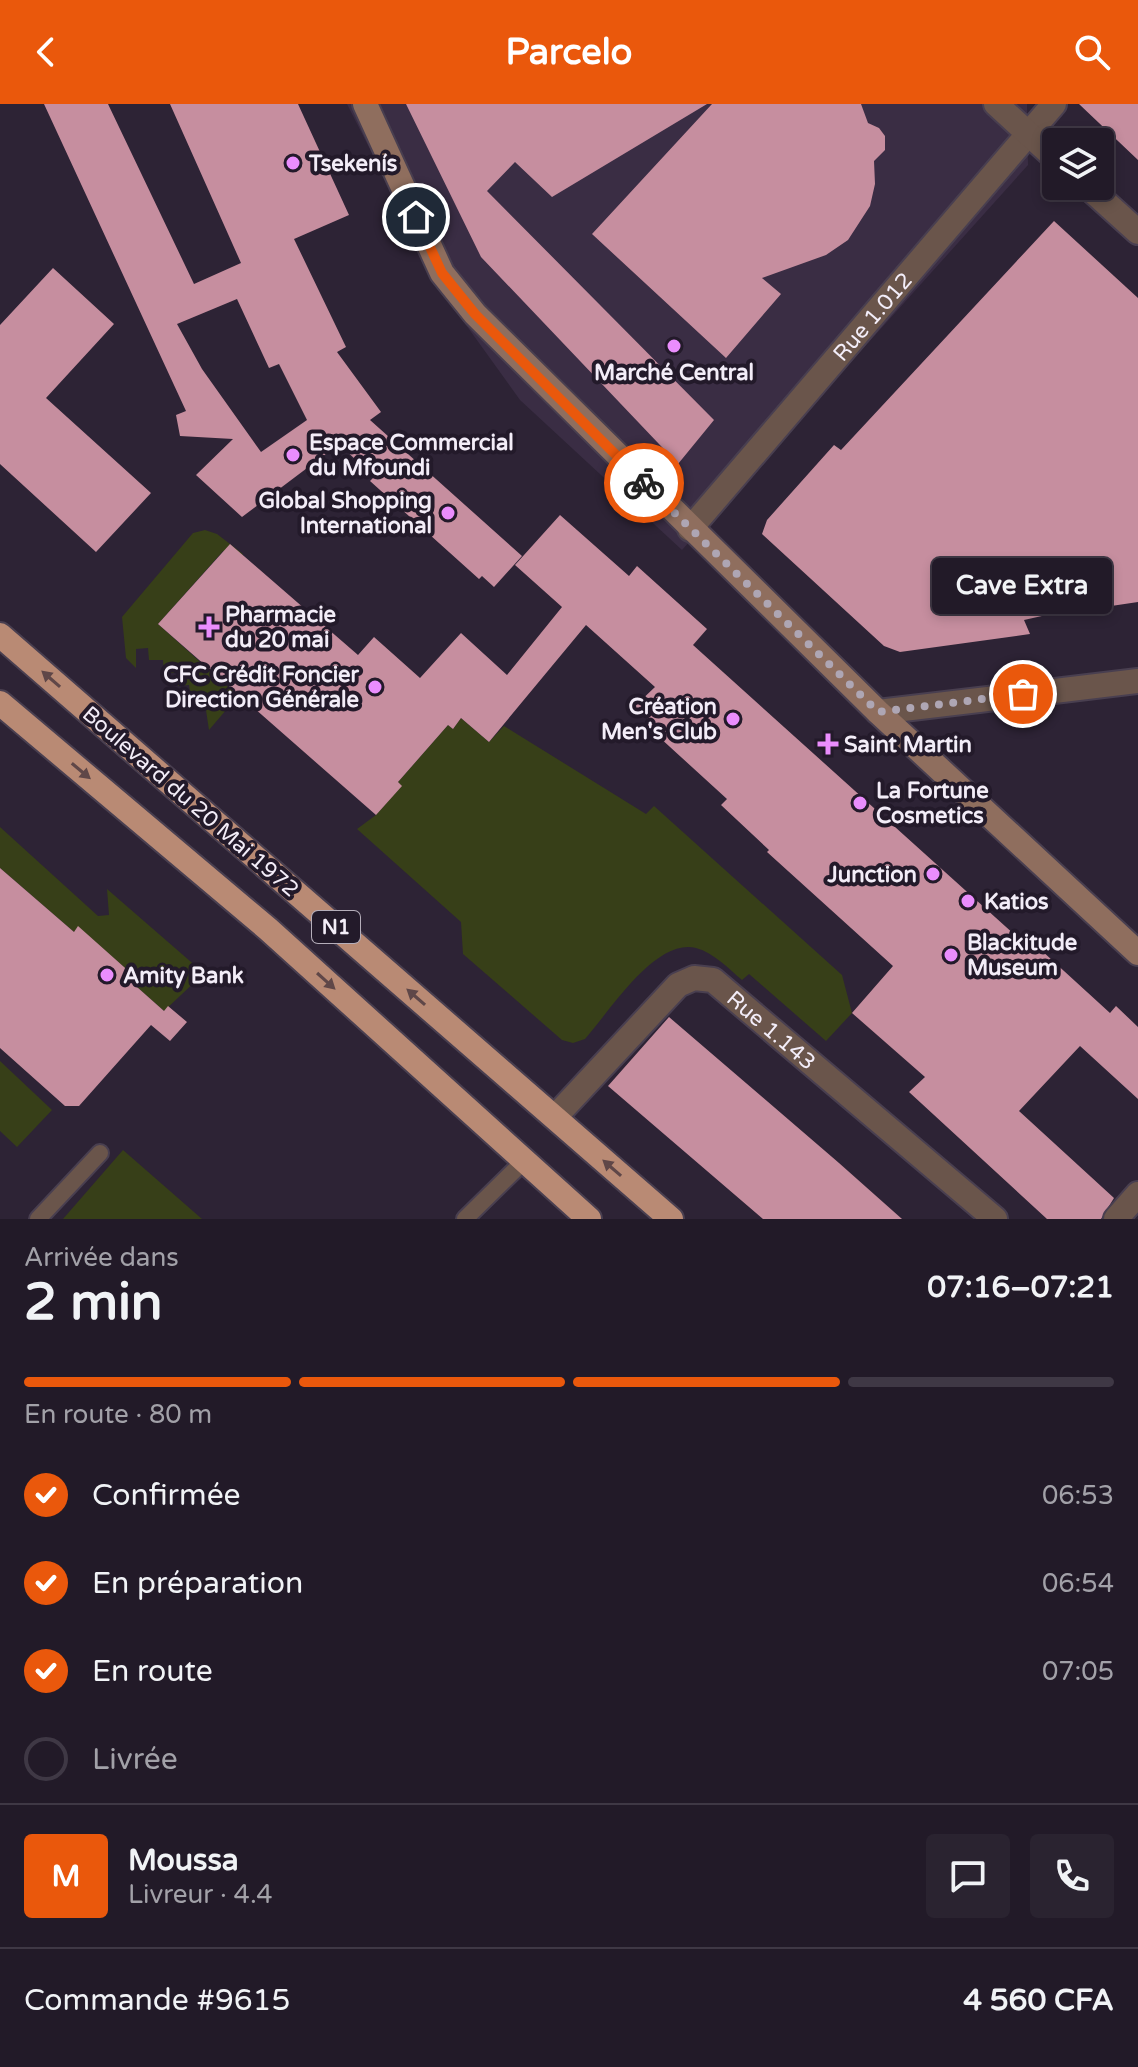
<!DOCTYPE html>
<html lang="fr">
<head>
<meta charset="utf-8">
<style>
  body { margin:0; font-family:"Varela Round",sans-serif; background:#2a2330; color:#f1f3f6; height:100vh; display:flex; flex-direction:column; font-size:30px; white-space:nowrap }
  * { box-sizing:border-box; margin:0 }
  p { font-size:26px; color:#a2a1a8 }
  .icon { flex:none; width:44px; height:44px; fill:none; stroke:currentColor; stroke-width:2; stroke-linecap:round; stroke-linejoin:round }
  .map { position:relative; height:1115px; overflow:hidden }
  .panel { display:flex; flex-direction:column; background:#221a28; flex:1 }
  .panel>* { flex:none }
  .buttons { position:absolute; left:1042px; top:24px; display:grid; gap:16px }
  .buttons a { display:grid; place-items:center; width:72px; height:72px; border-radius:8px; background:#221a28; box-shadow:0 4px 12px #0003,0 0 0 2px #3f3845; font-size:40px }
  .pin { position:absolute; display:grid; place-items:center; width:68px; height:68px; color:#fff; margin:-34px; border:4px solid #fff; border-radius:50%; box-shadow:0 2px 8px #0007 }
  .courier { position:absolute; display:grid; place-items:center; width:80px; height:80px; margin:-40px; border:6px solid #ea580c; border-radius:50%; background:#fff; color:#222; box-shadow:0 2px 10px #0007 }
  .bubble { position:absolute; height:56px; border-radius:8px; background:#221a28; box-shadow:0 4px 12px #0003,0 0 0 2px #3f3845; font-size:26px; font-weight:800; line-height:56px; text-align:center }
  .headline em { font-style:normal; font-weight:800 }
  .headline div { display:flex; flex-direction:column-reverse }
  .headline { display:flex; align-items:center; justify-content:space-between; height:136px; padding:0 24px }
  h1 { font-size:52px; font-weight:800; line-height:60px }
  .bar { display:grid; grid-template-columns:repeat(4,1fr); gap:12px 8px; align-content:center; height:96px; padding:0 24px }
  .bar i { height:10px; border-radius:6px; background:#3f3845 }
  .bar .on { background:#ea580c }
  .bar p { grid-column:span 4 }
  .line { display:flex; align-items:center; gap:20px; padding:0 24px; border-top:2px solid #3f3845 }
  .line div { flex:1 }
  .round { display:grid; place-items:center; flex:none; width:84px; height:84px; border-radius:8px; background:#2a2330 }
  ol { padding:0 24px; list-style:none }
  li { display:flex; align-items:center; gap:24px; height:88px }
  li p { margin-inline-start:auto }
  li .icon { padding:8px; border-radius:50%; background:#ea580c; color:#fff; stroke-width:4 }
  li:last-child { color:#a2a1a8 }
  li i { width:44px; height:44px; border:4px solid #3f3845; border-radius:50% }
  header { display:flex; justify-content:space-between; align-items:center; height:104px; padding:0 24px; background:#ea580c; color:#fff; font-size:36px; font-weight:800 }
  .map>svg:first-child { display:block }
  .built { fill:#3a2d44 }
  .green { fill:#373f18 }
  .building { fill:#c68e9f; fill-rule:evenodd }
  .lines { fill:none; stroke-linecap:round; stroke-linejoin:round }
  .service-casing { stroke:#493f50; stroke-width:20 }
  .minor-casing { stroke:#493f50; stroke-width:28 }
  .tertiary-casing { stroke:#493f50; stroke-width:28 }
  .secondary-casing { stroke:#493f50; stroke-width:28 }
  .trunk-casing { stroke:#493f50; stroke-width:28 }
  .service { stroke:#6a554b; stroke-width:16 }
  .minor { stroke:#6a554b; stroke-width:24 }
  .tertiary { stroke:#6a554b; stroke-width:24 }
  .secondary { stroke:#8f6e5e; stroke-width:24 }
  .trunk { stroke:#b98a74; stroke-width:24 }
  .oneway { fill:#5f4748 }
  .done { stroke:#aea6b4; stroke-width:8; stroke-dasharray:0 14.4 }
  .route { stroke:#ea580c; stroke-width:10 }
  .poi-dot { fill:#ea8dfd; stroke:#231a2a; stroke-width:3 }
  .labels { text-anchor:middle; stroke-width:8; stroke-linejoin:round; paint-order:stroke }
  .shield { fill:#231a2a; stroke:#b5aeba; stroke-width:2 }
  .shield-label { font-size:20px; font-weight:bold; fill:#f3edf8 }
  .poi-label { font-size:22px; font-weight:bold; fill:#f3edf8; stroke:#231a2a; text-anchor:start }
  .street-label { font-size:22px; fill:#f3edf8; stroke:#231a2a }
</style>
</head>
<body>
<header><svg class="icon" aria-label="back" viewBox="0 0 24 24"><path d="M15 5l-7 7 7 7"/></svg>Parcelo<svg class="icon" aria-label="search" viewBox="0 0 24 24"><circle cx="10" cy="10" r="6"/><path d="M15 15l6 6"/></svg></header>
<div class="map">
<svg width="1138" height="1115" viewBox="0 0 1138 1115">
  <rect width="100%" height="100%" fill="#2d2335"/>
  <path class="built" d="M347,0H1027L1028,61L682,446L520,296L443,189Z"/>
  <path class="green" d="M205,426L217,430L243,450L236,458L223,447L158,520L238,592L209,626L204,593L191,594L189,581L178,582L177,569H164L163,556H149L148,544L136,545V564L126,554L122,513L193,429Z
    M461,614L489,638L504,622L646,710L654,702L842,871L852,909L826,937L749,870L742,876C729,865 714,849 696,844C655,834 610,907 585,935L573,939L562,936L463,850L461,818L357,725L376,711L401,682L398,678L448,621L453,625Z
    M0,723L98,812L109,811L107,785L198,864V875L164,907L128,875L132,870L78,823L74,828L0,764Z
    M0,957L52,1006L17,1043L0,1027Z
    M123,1046L202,1115H63Z"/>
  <path class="building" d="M44,0H108L194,180L241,159L170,0H298L349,111L294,135L346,243L337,248L381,308L370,316L522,452L494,483L482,472L479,475L370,377L374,373L339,340L242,413L196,371L233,335L180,332L176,311L186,307ZM237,195L269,264L279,260L307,316L261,348L202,265L177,220Z
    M406,0H707L552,93L515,58L487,87L714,316L678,360L481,153Z
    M712,0H861L868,19L879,24L885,32V46L874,57L875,80L870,102L848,136L826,151L762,174L781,190L726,254L592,130Z
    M1079,0H1138V56Z
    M1054,117L1138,194V498L1091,505V501L1024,516L1030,530L900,548L884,542L762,430L767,416L834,341L841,346Z
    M53,164L114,220L46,294L151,389L96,448L0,360V221Z
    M560,411L629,472L637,462L707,525L693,541L1036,850L1041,846L1110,909L1116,902L1138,923V995L1080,942L1019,1007L1114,1094L1101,1115H1047L909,988L925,973L852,909L893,862L767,748L769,746L721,701L727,695L647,622L651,617L634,603L655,583L586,521L489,638L461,614L453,625L448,621L398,678L402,682L376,711L158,520L230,440L358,551L374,533L420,574L461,529L507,571L562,503L515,461Z
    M0,764L74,828L78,822L133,871L128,875L164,907L168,902L187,918L170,937L151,921L79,1002H65L0,944Z
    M669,913L839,1059L902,1115H763L608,982Z"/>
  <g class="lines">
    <g class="service-casing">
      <path id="service" d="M38,1115L100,1049
        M465,1115L524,1057"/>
    </g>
    <g class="minor-casing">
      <g id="minor">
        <path id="s1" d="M690,425L1054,0"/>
        <path id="s2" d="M555,1013L678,881L694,874L713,876L995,1115"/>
        <path d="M1116,1115L1138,1090"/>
      </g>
    </g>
    <g class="tertiary-casing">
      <path id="tertiary" d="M996,0L1056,55
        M1087,82L1138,128
        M878,608L1138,577"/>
    </g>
    <g class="secondary-casing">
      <path id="secondary" d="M365,0L442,169L475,210L878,608L1138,849"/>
    </g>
    <g class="trunk-casing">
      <path id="trunk" d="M0,531L671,1115
        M0,599L268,825L589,1115"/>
    </g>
    <use href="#service" class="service"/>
    <use href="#minor" class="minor"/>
    <use href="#tertiary" class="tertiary"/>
    <use href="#secondary" class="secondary"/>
    <use href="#trunk" class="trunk"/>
  </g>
  <defs><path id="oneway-solid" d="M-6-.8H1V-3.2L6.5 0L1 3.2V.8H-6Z" transform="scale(2)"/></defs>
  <g class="oneway">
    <use href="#oneway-solid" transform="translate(51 575) rotate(-139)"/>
    <use href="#oneway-solid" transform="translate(81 667) rotate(40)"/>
    <use href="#oneway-solid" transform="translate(326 877) rotate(42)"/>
    <use href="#oneway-solid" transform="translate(416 893) rotate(-139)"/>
    <use href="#oneway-solid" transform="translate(612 1064) rotate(-139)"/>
  </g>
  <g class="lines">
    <path class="done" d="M644,379L878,608L1023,590"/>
    <path class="route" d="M416,113L442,169L475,210L644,379"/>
  </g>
  <g class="poi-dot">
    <circle cx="293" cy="59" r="8"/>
    <circle cx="674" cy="242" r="8"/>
    <circle cx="293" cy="351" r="8"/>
    <circle cx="448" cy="409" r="8"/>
    <path d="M205 511h8v8h8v8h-8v8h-8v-8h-8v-8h8z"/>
    <circle cx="375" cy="583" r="8"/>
    <circle cx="733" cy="615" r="8"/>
    <path d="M824 628h8v8h8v8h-8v8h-8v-8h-8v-8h8z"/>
    <circle cx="860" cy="699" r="8"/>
    <circle cx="933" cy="770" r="8"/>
    <circle cx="968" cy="797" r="8"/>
    <circle cx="951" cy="851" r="8"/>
    <circle cx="107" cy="871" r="8"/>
  </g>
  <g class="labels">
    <rect class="shield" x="312" y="807" width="48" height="32" rx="6"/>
    <g class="shield-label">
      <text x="336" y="830">N1</text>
    </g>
    <g class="poi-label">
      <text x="309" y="67">Tsekenís</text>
      <text x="674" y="276" text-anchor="middle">Marché Central</text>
      <text x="309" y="346">Espace Commercial<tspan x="309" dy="25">du Mfoundi</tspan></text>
      <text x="432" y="404" text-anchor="end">Global Shopping<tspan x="432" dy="25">International</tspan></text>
      <text x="225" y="518">Pharmacie<tspan x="225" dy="25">du 20 mai</tspan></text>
      <text x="359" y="578" text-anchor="end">CFC Crédit Foncier<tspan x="359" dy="25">Direction Générale</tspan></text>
      <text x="717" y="610" text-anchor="end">Création<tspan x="717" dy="25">Men's Club</tspan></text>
      <text x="844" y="648">Saint Martin</text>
      <text x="876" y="694">La Fortune<tspan x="876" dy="25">Cosmetics</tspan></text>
      <text x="917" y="778" text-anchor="end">Junction</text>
      <text x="984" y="805">Katios</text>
      <text x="967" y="846">Blackitude<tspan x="967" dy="25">Museum</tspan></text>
      <text x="123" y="879">Amity Bank</text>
    </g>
    <g class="street-label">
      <text dy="8" stroke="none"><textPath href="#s1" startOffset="280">Rue 1.012</textPath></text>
      <text transform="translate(191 697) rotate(41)" y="8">Boulevard du 20 Mai 1972</text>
      <text dy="8" stroke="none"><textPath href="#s2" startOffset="294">Rue 1.143</textPath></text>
    </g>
  </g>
</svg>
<div class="buttons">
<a><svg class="icon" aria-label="layers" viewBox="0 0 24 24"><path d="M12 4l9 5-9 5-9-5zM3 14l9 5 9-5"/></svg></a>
</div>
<div class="pin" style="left:1023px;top:590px;background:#ea580c"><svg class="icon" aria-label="bag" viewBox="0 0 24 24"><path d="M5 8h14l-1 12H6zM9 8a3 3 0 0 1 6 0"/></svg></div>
<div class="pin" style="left:416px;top:113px;background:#1f2937"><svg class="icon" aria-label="home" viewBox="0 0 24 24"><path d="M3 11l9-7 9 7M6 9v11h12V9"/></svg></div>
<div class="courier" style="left:644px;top:379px"><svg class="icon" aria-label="bike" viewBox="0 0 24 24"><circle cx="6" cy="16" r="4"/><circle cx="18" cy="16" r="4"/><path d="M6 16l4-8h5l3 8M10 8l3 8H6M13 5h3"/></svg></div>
<div class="bubble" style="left:932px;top:454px;width:180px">Cave Extra</div>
</div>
<section class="panel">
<div class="headline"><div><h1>2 min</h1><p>Arrivée dans</p></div><em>07:16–07:21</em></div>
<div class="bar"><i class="on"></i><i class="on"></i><i class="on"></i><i></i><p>En route · 80 m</p></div>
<ol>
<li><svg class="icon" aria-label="check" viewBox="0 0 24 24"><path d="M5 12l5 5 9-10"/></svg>Confirmée<p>06:53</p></li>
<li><svg class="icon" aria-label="check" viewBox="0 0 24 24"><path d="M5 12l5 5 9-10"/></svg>En préparation<p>06:54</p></li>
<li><svg class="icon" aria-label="check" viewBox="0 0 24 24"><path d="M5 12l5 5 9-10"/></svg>En route<p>07:05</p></li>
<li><i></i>Livrée</li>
</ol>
<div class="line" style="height:144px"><b class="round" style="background:#ea580c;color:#fff">M</b><div><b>Moussa</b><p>Livreur · 4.4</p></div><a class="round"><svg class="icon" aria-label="chat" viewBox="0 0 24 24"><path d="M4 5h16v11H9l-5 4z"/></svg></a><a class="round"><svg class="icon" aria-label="phone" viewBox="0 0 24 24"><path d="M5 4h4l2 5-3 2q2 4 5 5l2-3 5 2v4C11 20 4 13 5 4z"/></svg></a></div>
<div class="line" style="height:104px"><div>Commande #9615</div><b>4 560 CFA</b></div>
</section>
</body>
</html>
